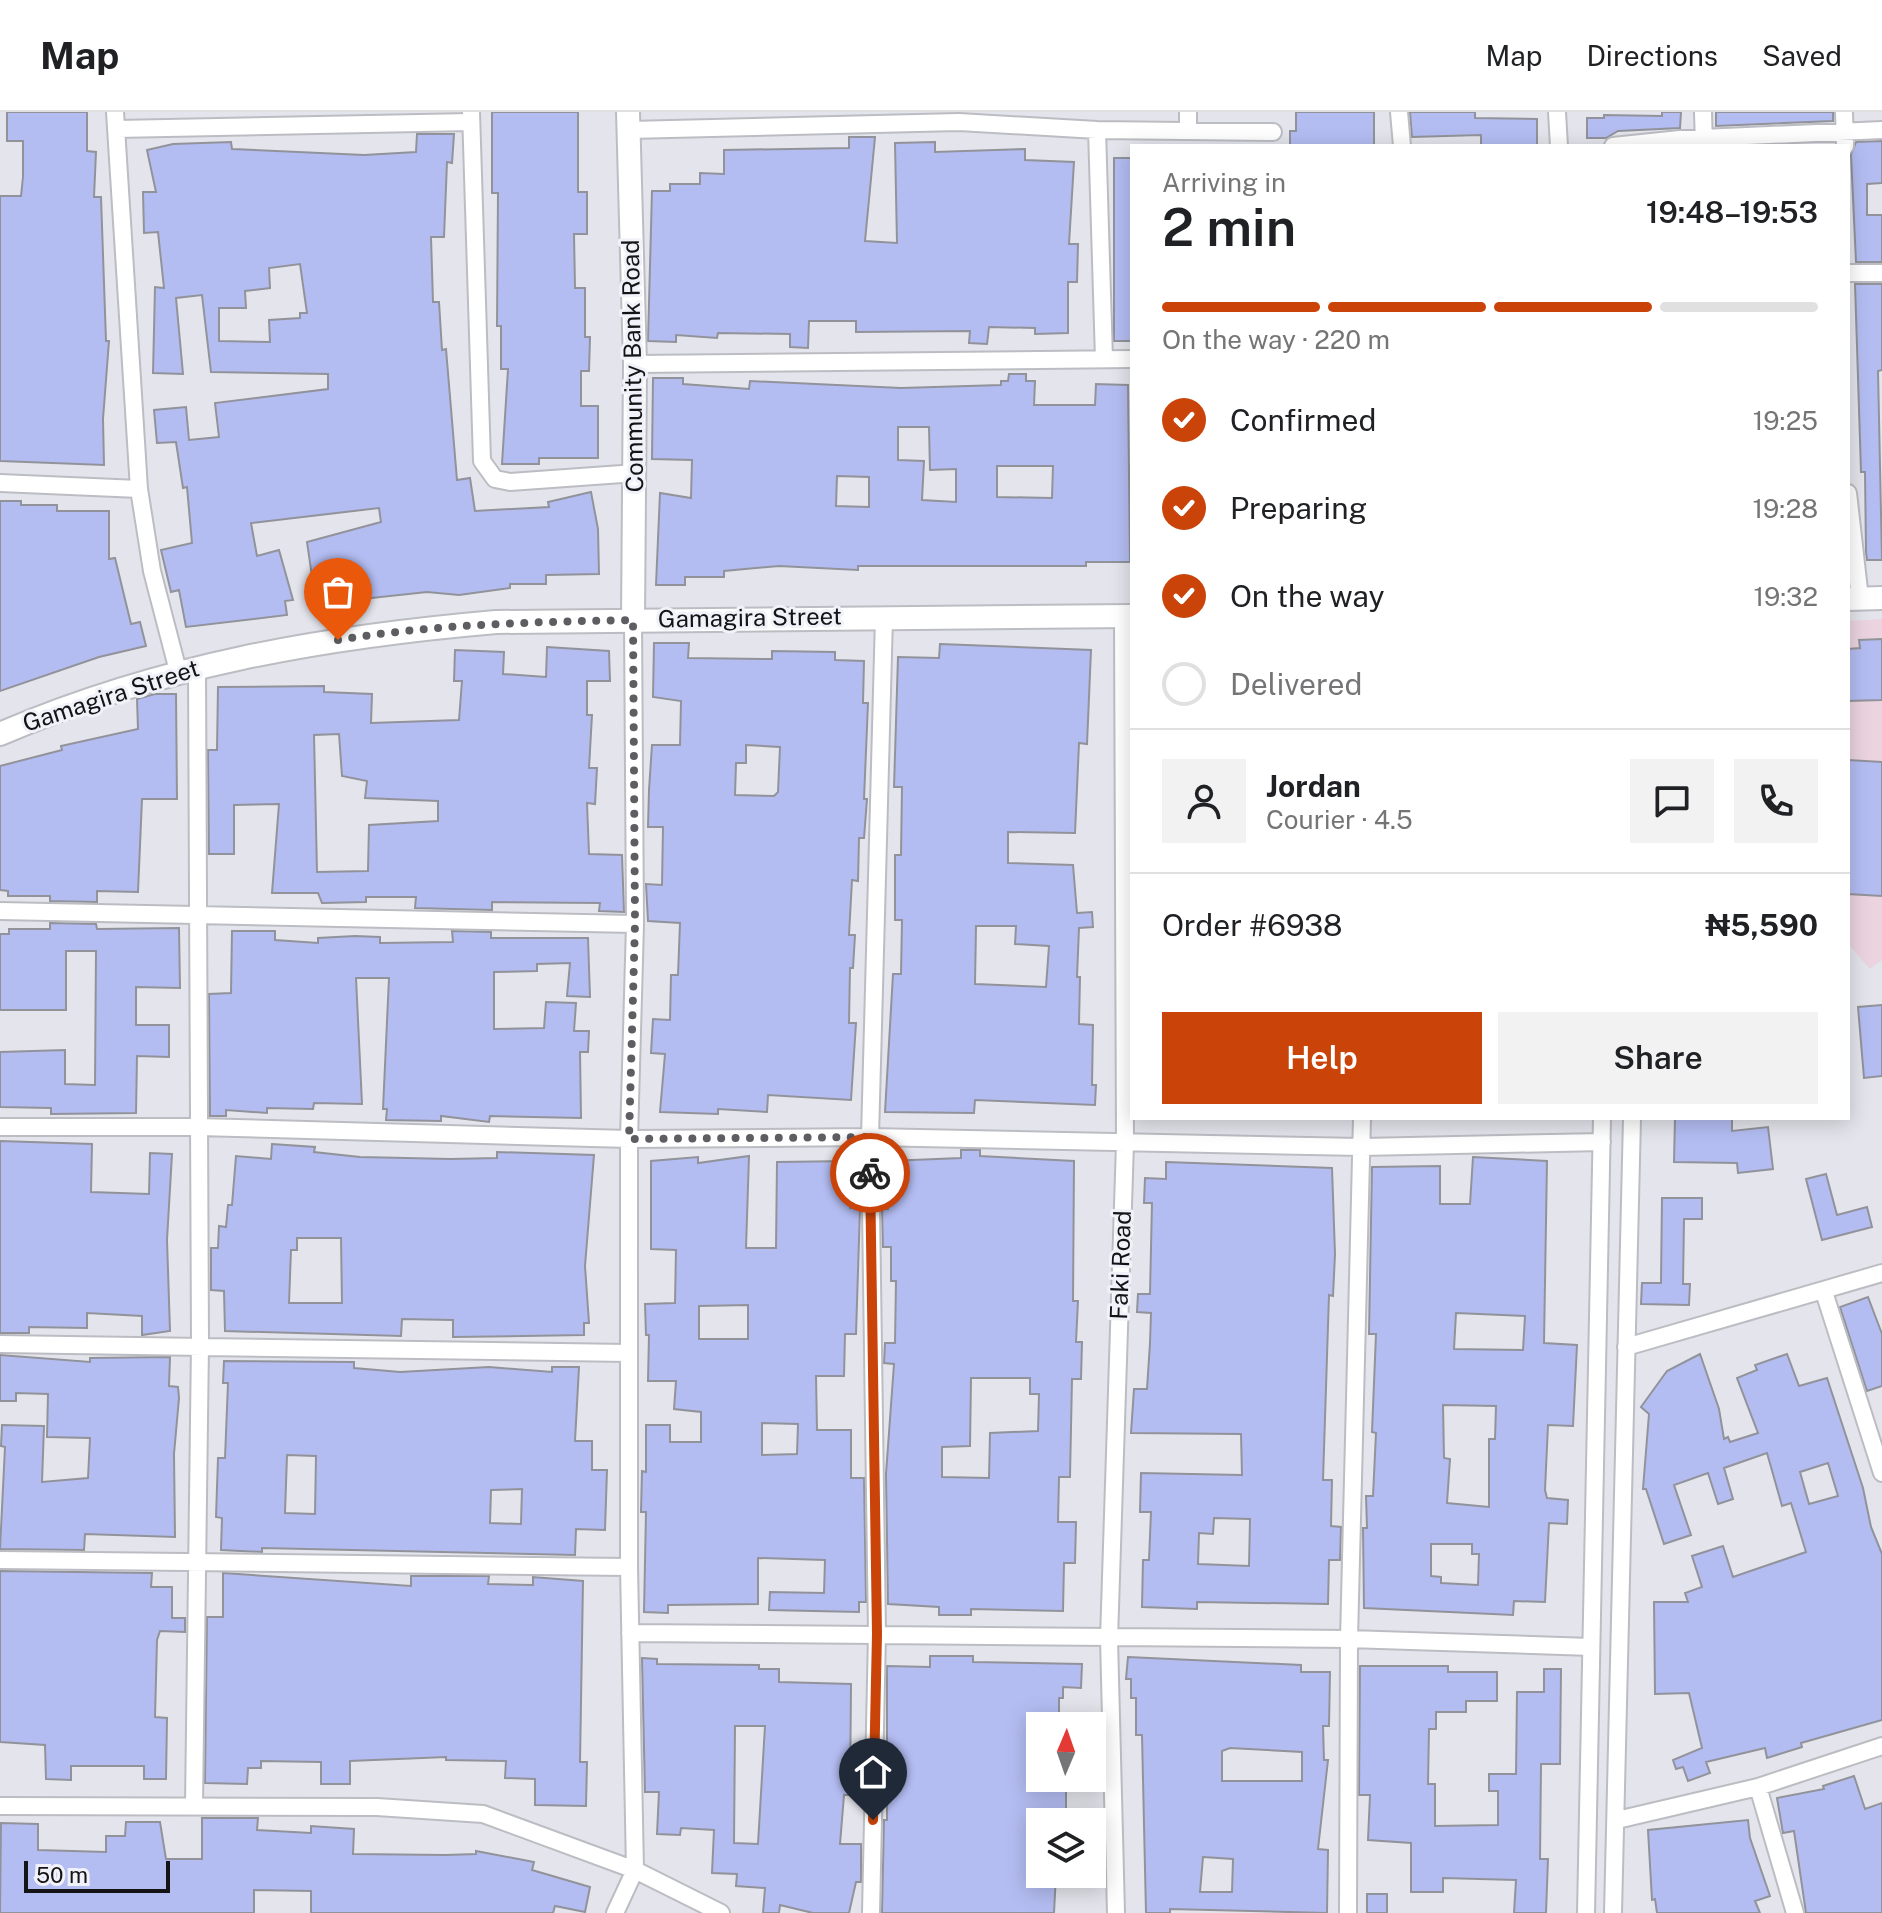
<!DOCTYPE html>
<html lang="en">
<head>
<meta charset="utf-8">
<style>
  body { margin:0; font-family:"Public Sans",sans-serif; background:#f2f2f2; color:#202124; height:100vh; display:flex; flex-direction:column; font-size:30px; white-space:nowrap }
  * { box-sizing:border-box; margin:0 }
  p { font-size:26px; color:#757577 }
  .icon { flex:none; width:44px; height:44px; fill:none; stroke:currentColor; stroke-width:2; stroke-linecap:round; stroke-linejoin:round }
  .map { position:relative; flex:1; overflow:hidden }
  .side { position:absolute; left:1130px; top:32px; width:720px; height:976px; display:flex; flex-direction:column; background:#fff; border-radius:0px; box-shadow:0 4px 20px #0003 }
  .side>* { flex:none }
  .needle { width:52px; rotate:2deg }
  .buttons { position:absolute; left:1026px; top:1600px; display:grid; gap:16px }
  .buttons a { display:grid; place-items:center; width:80px; height:80px; border-radius:0px; background:#fff; box-shadow:0 4px 20px #0003; font-size:40px }
  .scale { position:absolute; left:24px; bottom:20px; width:146px; box-sizing:border-box; padding-left:8px; border:4px solid #141417; border-top:0; font-size:22px; line-height:28px; white-space:nowrap; color:#141417; -webkit-text-stroke:6px #f1f2f9; paint-order:stroke }
  .pin { position:absolute; display:grid; place-items:center; width:68px; height:68px; color:#fff; margin:-82px -34px; border-radius:50% 50% 50% 0; rotate:-45deg; box-shadow:0 0 8px #0007 }
  .pin .icon { rotate:45deg }
  .courier { position:absolute; display:grid; place-items:center; width:80px; height:80px; margin:-40px; border:6px solid #ca440a; border-radius:50%; background:#fff; color:#222; box-shadow:0 2px 10px #0007 }
  .summary em { font-style:normal; font-weight:600 }
  .summary div { display:flex; flex-direction:column-reverse }
  .summary { display:flex; align-items:center; justify-content:space-between; height:136px; padding:0 32px }
  h1 { font-size:52px; font-weight:600; line-height:60px }
  .bar { display:grid; grid-template-columns:repeat(4,1fr); gap:12px 8px; align-content:center; height:96px; padding:0 32px }
  .bar i { height:10px; border-radius:6px; background:#e0e0e0 }
  .bar .active { background:#ca440a }
  .bar p { grid-column:span 4 }
  .line { display:flex; align-items:center; gap:20px; padding:0 32px; border-top:2px solid #e0e0e0 }
  .line div { flex:1 }
  .round { display:grid; place-items:center; flex:none; width:84px; height:84px; border-radius:0px; background:#f2f2f2 }
  ol { padding:0 32px; list-style:none }
  li { display:flex; align-items:center; gap:24px; height:88px }
  li p { margin-inline-start:auto }
  li .icon { padding:8px; border-radius:50%; background:#ca440a; color:#fff; stroke-width:4 }
  li:last-child { color:#757577 }
  li i { width:44px; height:44px; border:4px solid #e0e0e0; border-radius:50% }
  .action { display:flex; gap:16px; margin-top:auto; padding:16px 32px }
  .action a { flex:1; height:92px; border-radius:0px; background:#ca440a; color:#fff; font-size:32px; font-weight:600; line-height:92px; text-align:center }
  .action a+a { background:#f2f2f2; color:#202124 }
  header { display:flex; align-items:center; gap:48px; box-sizing:border-box; height:112px; padding:0 40px; background:#fff; border-bottom:2px solid #e0e0e0 }
  header strong { font-size:38px }
  nav { display:flex; gap:44px; margin-inline-start:auto; font-size:28px }
  .map>svg:first-child { display:block }
  .education { fill:#ebd4df }
  .building { fill:#b4bdf2; stroke:#92939a; stroke-width:2; fill-rule:evenodd }
  .lines { fill:none; stroke-linecap:round; stroke-linejoin:round }
  .street-casing { stroke:#bcbdc3; stroke-width:20 }
  .secondary-casing { stroke:#bcbdc3; stroke-width:26 }
  .street { stroke:#fff; stroke-width:16 }
  .secondary { stroke:#fff; stroke-width:22 }
  .done { stroke:#5d5d62; stroke-width:8; stroke-dasharray:0 14.4 }
  .route { stroke:#ca440a; stroke-width:10 }
  .labels { text-anchor:middle; stroke-width:6; stroke-linejoin:round; paint-order:stroke }
  .street-label { font-size:24px; fill:#141417; stroke:#f1f2f9 }
</style>
</head>
<body>
<header>
<strong>Map</strong>
<nav><a>Map</a><a>Directions</a><a>Saved</a></nav>
</header>
<div class="map">
<svg width="1882" height="1801" viewBox="0 0 1882 1801">
  <rect width="100%" height="100%" fill="#e4e5ec"/>
  <path class="education" d="M1882,507V848L1870,857L1848,832V509Z"/>
  <path class="building" d="M7,0H87V39L96,40L94,85H101L106,229H109L103,307L104,353L0,349V84H21L23,65V29H7Z
    M492,0H578V80H587V122H574L575,176H585V225H590L589,259H581V294H598V346H539V352H502L508,257H501V214H497L498,81H492Z
    M1296,0H1374V34H1290V19H1296Z
    M1410,0H1475V6L1537,7V34H1481V23L1412,25Z
    M1662,0H1681L1680,16L1618,19L1606,26H1587V6H1604V3L1662,4Z
    M1716,0H1833V9L1716,14Z
    M417,22H454L452,51L447,50L444,125H431L433,190H439L442,238L446,237L457,368L470,366L475,399L549,395L548,390L591,380L598,417L599,462L546,463V472H510V476L459,483L427,480L335,490V482L315,485L307,430L381,410L379,396L251,411L257,444L279,438L293,488L285,489L287,503L186,515L179,478L171,480L161,438L192,431L187,375L183,376L176,330L157,331L154,298L186,295L189,328L219,325L215,291L328,277V262L211,260L202,183L176,186L183,262L153,261L155,175L164,176L158,120L144,121L143,80H156L147,38L173,32L231,30L232,37L364,43L416,40ZM300,152L307,201H300V206L269,208L270,230L219,229V196H246L245,179L270,176L269,156Z
    M849,25H875L865,129L897,131L895,31L935,30V40L1025,37V48L1074,50L1069,132H1078L1077,170H1068V221L1035,222V216L989,215L987,232L969,231L970,219L856,220V209H809L808,236L790,235V222L718,221L717,226L676,223V230L648,229L652,79H670V72H700V61L724,62V38L849,36Z
    M1882,29V71L1867,72V103H1882V150H1856L1851,43L1856,30Z
    M1114,46H1132V229H1114Z
    M1855,172H1882V258L1878,259L1882,448H1867L1866,440L1865,360H1861Z
    M1009,262H1026V269H1035L1034,293H1095L1096,272L1128,273L1130,450H1086V454H858V458L779,454L724,459V465H685V473H656L660,381L691,386L692,348L652,347L653,266H683V272L749,277L750,269L901,276L1001,273V269H1008ZM898,315H929L930,358L956,357V390L922,388L924,349L898,348ZM997,354H1053L1052,386L997,385ZM837,364L869,365V395L836,394Z
    M0,389H21V393H57V399H109V447L115,446L131,512L140,510L146,534L99,545L0,579Z
    M1882,527V588L1848,589V537L1860,536L1859,528Z
    M654,531H689L688,546L772,547V539L835,540V548L864,549L863,591H868L864,687H867L864,726H859L858,769L852,768L849,823H855L853,856H850L849,911H856L851,988L768,983L767,1000L718,997V1002L660,1000L665,942L651,941L653,907L670,908L671,863H678L680,811L648,809L646,772L662,773L663,715H648L649,678L652,633H680L681,589L653,585ZM746,633L780,635L778,680L774,684L735,683L736,651H746Z
    M940,532L1091,538L1087,632L1079,631L1075,721L1008,720V751L1073,753L1077,801L1092,800L1093,815L1079,816L1077,865H1080L1079,912L1093,913L1092,973H1096L1095,993L975,988L974,1001L885,1000L893,862H901L902,808H895V743H901L902,675H894L898,545L939,546ZM976,814H1016L1015,832L1049,834L1046,875L975,872Z
    M547,535L609,539L610,569H587V603H592L589,656H597L595,692L587,691L589,742L622,743L624,800L599,799L600,791L492,790V798L415,796L416,785H366V790L322,791L318,781H272L279,692L234,693V742H209L208,638H217L218,575L324,574V580L372,582L371,611L459,608L462,569H454L455,538L504,540L503,562L546,565ZM339,622L342,664L367,669L365,686L438,689V709L369,713L368,759L317,760L314,623Z
    M155,582H176L177,687H142L138,780L97,779V790L50,789V784H8V779L0,778V654L62,638L61,634L138,617L137,587Z
    M1848,648L1882,650V784L1848,782Z
    M50,811L96,812L97,817L179,816L180,876L136,875V913H169V945L137,944L136,1001L51,1002V996L0,995V940L65,938V972L95,973L96,839H66V898H0V822H9V817H50Z
    M232,819H275V828L318,831V826L355,824L380,825V831L453,830L452,819L491,820V826H588L590,885L567,884L570,851L537,852V859L494,860V917L544,916L546,890L576,891L574,919H589L588,940H580L581,1006L490,1004L489,1010L441,1004V1009L386,1008L387,997H383L389,866H356L362,992L314,991L313,997L267,996V1001L226,998V1004H210L209,882L231,881Z
    M1882,893V964L1864,966L1858,895Z
    M1675,1006H1732V1019L1768,1015L1773,1057L1738,1061L1737,1051L1674,1050Z
    M0,1029L92,1032L91,1080L149,1082L150,1041L172,1042L167,1128L170,1219L142,1223V1204L87,1201V1216L29,1215V1221H0Z
    M272,1032L315,1035L314,1040L360,1045L451,1047L497,1046V1040L594,1043L585,1154L589,1211H584V1223L453,1225V1208L402,1207L401,1224L225,1219L224,1179L211,1178V1136H218L219,1114L226,1115L228,1093H232L236,1044L271,1047ZM297,1126H341L342,1191H289L291,1138H297Z
    M961,1038H980V1044L1074,1049L1073,1189H1078L1076,1230H1082L1081,1267H1072L1070,1365H1059L1058,1410H1076L1075,1451H1064L1063,1499L971,1497V1503H939V1495L888,1492L886,1362L894,1252L884,1251L885,1231H895L896,1169H891V1135H883L882,1097H888V1049L961,1046ZM971,1266H1030V1282H1039L1038,1319L990,1321L989,1366L942,1365V1335L970,1334Z
    M749,1044L746,1136H776L777,1050L850,1049V1096H860L856,1222H845L844,1264H816L817,1318H851V1366H864L866,1490H859V1500L769,1498L770,1480L824,1481L825,1448L758,1446V1492L668,1493V1501L644,1500L646,1400H641L642,1359L646,1360V1313H670V1330H701V1300L674,1297L676,1269H648L649,1223H646L645,1192L675,1191L676,1138L651,1137V1049L698,1045V1051ZM748,1193V1227H699V1194ZM762,1311L798,1312L797,1342L762,1343Z
    M1473,1045L1547,1049L1544,1231L1577,1233L1573,1314L1548,1313L1545,1378L1547,1386L1568,1388L1567,1412L1549,1411L1545,1490L1514,1489L1513,1503L1364,1496L1363,1416H1367L1366,1384H1373L1376,1321L1372,1320L1376,1222H1369L1372,1055L1440,1054V1092H1470ZM1456,1201L1525,1204L1523,1238L1454,1237ZM1443,1293L1496,1294L1495,1327H1489V1395L1447,1391L1450,1347L1444,1346ZM1431,1432H1472V1442H1479L1478,1473L1441,1471V1465L1431,1464Z
    M1166,1050L1332,1056L1335,1142L1333,1184L1329,1183L1323,1368H1332L1331,1414L1341,1415L1340,1448H1329L1328,1492L1197,1490V1497L1142,1495L1143,1448H1149L1151,1400H1140L1141,1361L1242,1363L1241,1322L1131,1321L1134,1277H1147L1150,1231L1151,1201L1137,1200L1138,1182H1150L1152,1091H1144L1145,1066L1166,1067ZM1214,1406L1250,1407L1249,1454L1198,1452L1199,1421L1213,1422Z
    M1826,1062L1837,1103L1867,1095L1872,1115L1822,1128L1806,1067Z
    M1662,1086H1702V1107H1684L1683,1172H1690L1689,1193L1641,1192L1642,1171H1661Z
    M1868,1185L1882,1222V1274L1867,1279L1840,1195Z
    M1700,1242L1719,1297L1724,1327L1728,1325L1730,1330L1758,1321L1737,1266L1757,1258L1755,1253L1787,1242L1799,1274L1827,1266L1863,1376L1871,1415L1882,1442V1608L1801,1631L1802,1635L1767,1646L1765,1636L1706,1650L1710,1661L1688,1669L1683,1655L1676,1657L1673,1648L1702,1636L1689,1581L1655,1582L1654,1490H1688L1685,1481L1702,1475L1692,1444L1723,1434L1733,1465L1806,1440L1791,1391L1782,1394L1767,1341L1724,1356L1733,1387L1718,1392L1708,1361L1674,1373L1691,1423L1664,1432L1646,1377H1643L1649,1302L1641,1295L1667,1259ZM1828,1351L1838,1384L1809,1392L1800,1360Z
    M0,1243L90,1250V1246L170,1245L169,1274L178,1275L179,1286L174,1342L175,1425L85,1422L84,1438L0,1437L5,1335L1,1334L2,1313L44,1314L42,1370L88,1366L90,1326L47,1325L48,1282L16,1281V1289H0Z
    M224,1249L354,1250V1256L400,1260L489,1255L552,1260V1255H579L575,1329H592V1358H607L605,1418L576,1417L575,1443L262,1436V1440L221,1438L222,1406L216,1405L218,1346H225L228,1271H223ZM287,1343L316,1344L315,1402L285,1401ZM522,1377L521,1412L490,1411L491,1378Z
    M0,1459L152,1461L151,1475H172V1506H185V1520L160,1519L157,1528L155,1605L167,1606L166,1667H144V1654H71V1668L46,1667L45,1633L0,1630Z
    M223,1461L411,1474V1464H489L488,1472L533,1473V1465L583,1469L580,1650H587L586,1694L535,1693V1667L505,1666L506,1649L446,1648V1645L350,1649V1672H321V1650L261,1649V1656H248L247,1672L205,1671L207,1505H223Z
    M930,1544H973V1550L1082,1552L1081,1576L1063,1575V1586H1059V1614H1040V1666H1066V1710H1040V1762H1056L1054,1801H882L884,1708H887V1554L930,1555Z
    M1128,1545L1301,1553V1560H1330L1329,1614H1323L1324,1648H1328L1318,1737L1328,1738L1327,1801L1170,1797V1801H1146L1142,1623H1136V1586H1131V1567H1126ZM1230,1636L1302,1640V1669H1222V1639ZM1203,1745L1233,1747L1232,1780H1200Z
    M642,1546L657,1547V1552L759,1553V1557H779V1570L851,1572L850,1683H844L840,1732H861V1770H856L849,1801H813L780,1793L779,1801H763L765,1776L736,1774L737,1762L712,1761L714,1718L681,1716L680,1723L657,1722L659,1680H645ZM735,1614H765L758,1732L734,1731Z
    M1360,1554H1448V1560H1497V1589H1466V1600H1436V1617H1429L1428,1672H1435V1714L1498,1713V1679H1489V1662H1516L1517,1580H1544V1557H1561L1560,1652H1541L1540,1747H1548L1546,1801H1514L1516,1768L1443,1766V1780H1411V1731L1368,1728L1370,1683H1359Z
    M1854,1664L1865,1697L1882,1691V1801H1806L1794,1719L1783,1721L1777,1686L1824,1677L1823,1674Z
    M202,1706H258L257,1718L311,1721V1714L354,1717L353,1742L446,1743L476,1742V1739L534,1750L532,1758L590,1775L585,1800L555,1794L553,1801H311V1779L254,1778V1801H0L1,1711L38,1712V1738L106,1740V1724H125L126,1710H160L166,1747H202Z
    M1748,1708L1750,1726L1770,1784L1755,1789L1760,1801H1657L1655,1787L1652,1788L1648,1718Z
    M1367,1782H1387V1801H1367Z"/>
  <g class="lines">
    <g class="street-casing">
      <path id="street" d="M115,0L139,377L152,459L178,559
        M471,0L482,349L495,367L510,370L636,361
        M1188,0V17
        M1399,0L1402,34
        M1557,0L1559,34
        M1703,0L1704,34
        M1844,0L1845,34
        M116,17L471,10
        M629,18L959,10L1097,18L1273,20
        M1097,18L1104,247
        M1613,34L1680,27L1882,18
        M1848,161H1882
        M635,252L1132,247
        M0,371L139,377
        M1848,381L1860,487
        M0,799L635,812
        M0,1015H198L629,1027L870,1025L1362,1035L1602,1030
        M1824,1180L1882,1361
        M0,1232L629,1241
        M1626,1235L1882,1161
        M0,1448L629,1455
        M630,1521L1349,1527L1591,1535
        M1758,1675L1795,1801
        M194,1693L200,1232L197,554
        M0,1694L377,1695L483,1702L635,1758L721,1801
        M1617,1708L1758,1675L1882,1634
        M615,1801L635,1758L629,1455V1027L635,812L633,508
        M871,1801L877,1522L870,1025L884,505
        M1116,1801L1109,1527L1125,1031L1123,504
        M1348,1801L1349,1527L1362,1006
        M1586,1801L1602,1006
        M1613,1801L1632,1006"/>
    </g>
    <g class="secondary-casing">
      <path id="secondary" d="M628,0L635,252L633,508
        M1848,487L1882,486
        M0,622C160,553 323,525 496,510L1132,504"/>
    </g>
    <use href="#street" class="street"/>
    <use href="#secondary" class="secondary"/>
  </g>
  <g class="lines">
    <path class="done" d="M338,528C436,512 534,510 633,508L635,812L629,1027L870,1025V1061"/>
    <path class="route" d="M870,1061L877,1522L873,1708"/>
  </g>
  <g class="labels">
    <g class="street-label">
      <text transform="translate(633 254) rotate(-91)" y="8">Community Bank Road</text>
      <text transform="translate(750 506) rotate(-1)" y="8">Gamagira Street</text>
      <text transform="translate(111 584) rotate(-18)" y="8">Gamagira Street</text>
      <text transform="translate(1121 1153) rotate(-88)" y="8">Faki Road</text>
    </g>
  </g>
</svg>
<div class="buttons">
<a><svg class="needle" viewBox="-14 -14 28 28"><path d="M0-13l5 13h-10z" fill="#e53935"/><path d="M0 13l5-13h-10z" fill="#757577"/></svg></a>
<a><svg class="icon" aria-label="layers" viewBox="0 0 24 24"><path d="M12 4l9 5-9 5-9-5zM3 14l9 5 9-5"/></svg></a>
</div>
<div class="scale">50 m</div>
<div class="pin" style="left:338px;top:528px;background:#ea580c"><svg class="icon" aria-label="bag" viewBox="0 0 24 24"><path d="M5 8h14l-1 12H6zM9 8a3 3 0 0 1 6 0"/></svg></div>
<div class="pin" style="left:873px;top:1708px;background:#1f2937"><svg class="icon" aria-label="home" viewBox="0 0 24 24"><path d="M3 11l9-7 9 7M6 9v11h12V9"/></svg></div>
<div class="courier" style="left:870px;top:1061px"><svg class="icon" aria-label="bike" viewBox="0 0 24 24"><circle cx="6" cy="16" r="4"/><circle cx="18" cy="16" r="4"/><path d="M6 16l4-8h5l3 8M10 8l3 8H6M13 5h3"/></svg></div>
<section class="side">
<div class="summary"><div><h1>2 min</h1><p>Arriving in</p></div><em>19:48–19:53</em></div>
<div class="bar"><i class="active"></i><i class="active"></i><i class="active"></i><i></i><p>On the way · 220 m</p></div>
<ol>
<li><svg class="icon" aria-label="check" viewBox="0 0 24 24"><path d="M5 12l5 5 9-10"/></svg>Confirmed<p>19:25</p></li>
<li><svg class="icon" aria-label="check" viewBox="0 0 24 24"><path d="M5 12l5 5 9-10"/></svg>Preparing<p>19:28</p></li>
<li><svg class="icon" aria-label="check" viewBox="0 0 24 24"><path d="M5 12l5 5 9-10"/></svg>On the way<p>19:32</p></li>
<li><i></i>Delivered</li>
</ol>
<div class="line" style="height:144px"><a class="round"><svg class="icon" aria-label="person" viewBox="0 0 24 24"><circle cx="12" cy="8" r="4"/><path d="M4 21q1-7 8-7t8 7"/></svg></a><div><b>Jordan</b><p>Courier · 4.5</p></div><a class="round"><svg class="icon" aria-label="chat" viewBox="0 0 24 24"><path d="M4 5h16v11H9l-5 4z"/></svg></a><a class="round"><svg class="icon" aria-label="phone" viewBox="0 0 24 24"><path d="M5 4h4l2 5-3 2q2 4 5 5l2-3 5 2v4C11 20 4 13 5 4z"/></svg></a></div>
<div class="line" style="height:104px"><div>Order #6938</div><b>₦5,590</b></div>
<div class="action"><a>Help</a><a>Share</a></div>
</section>
</div>
</body>
</html>
